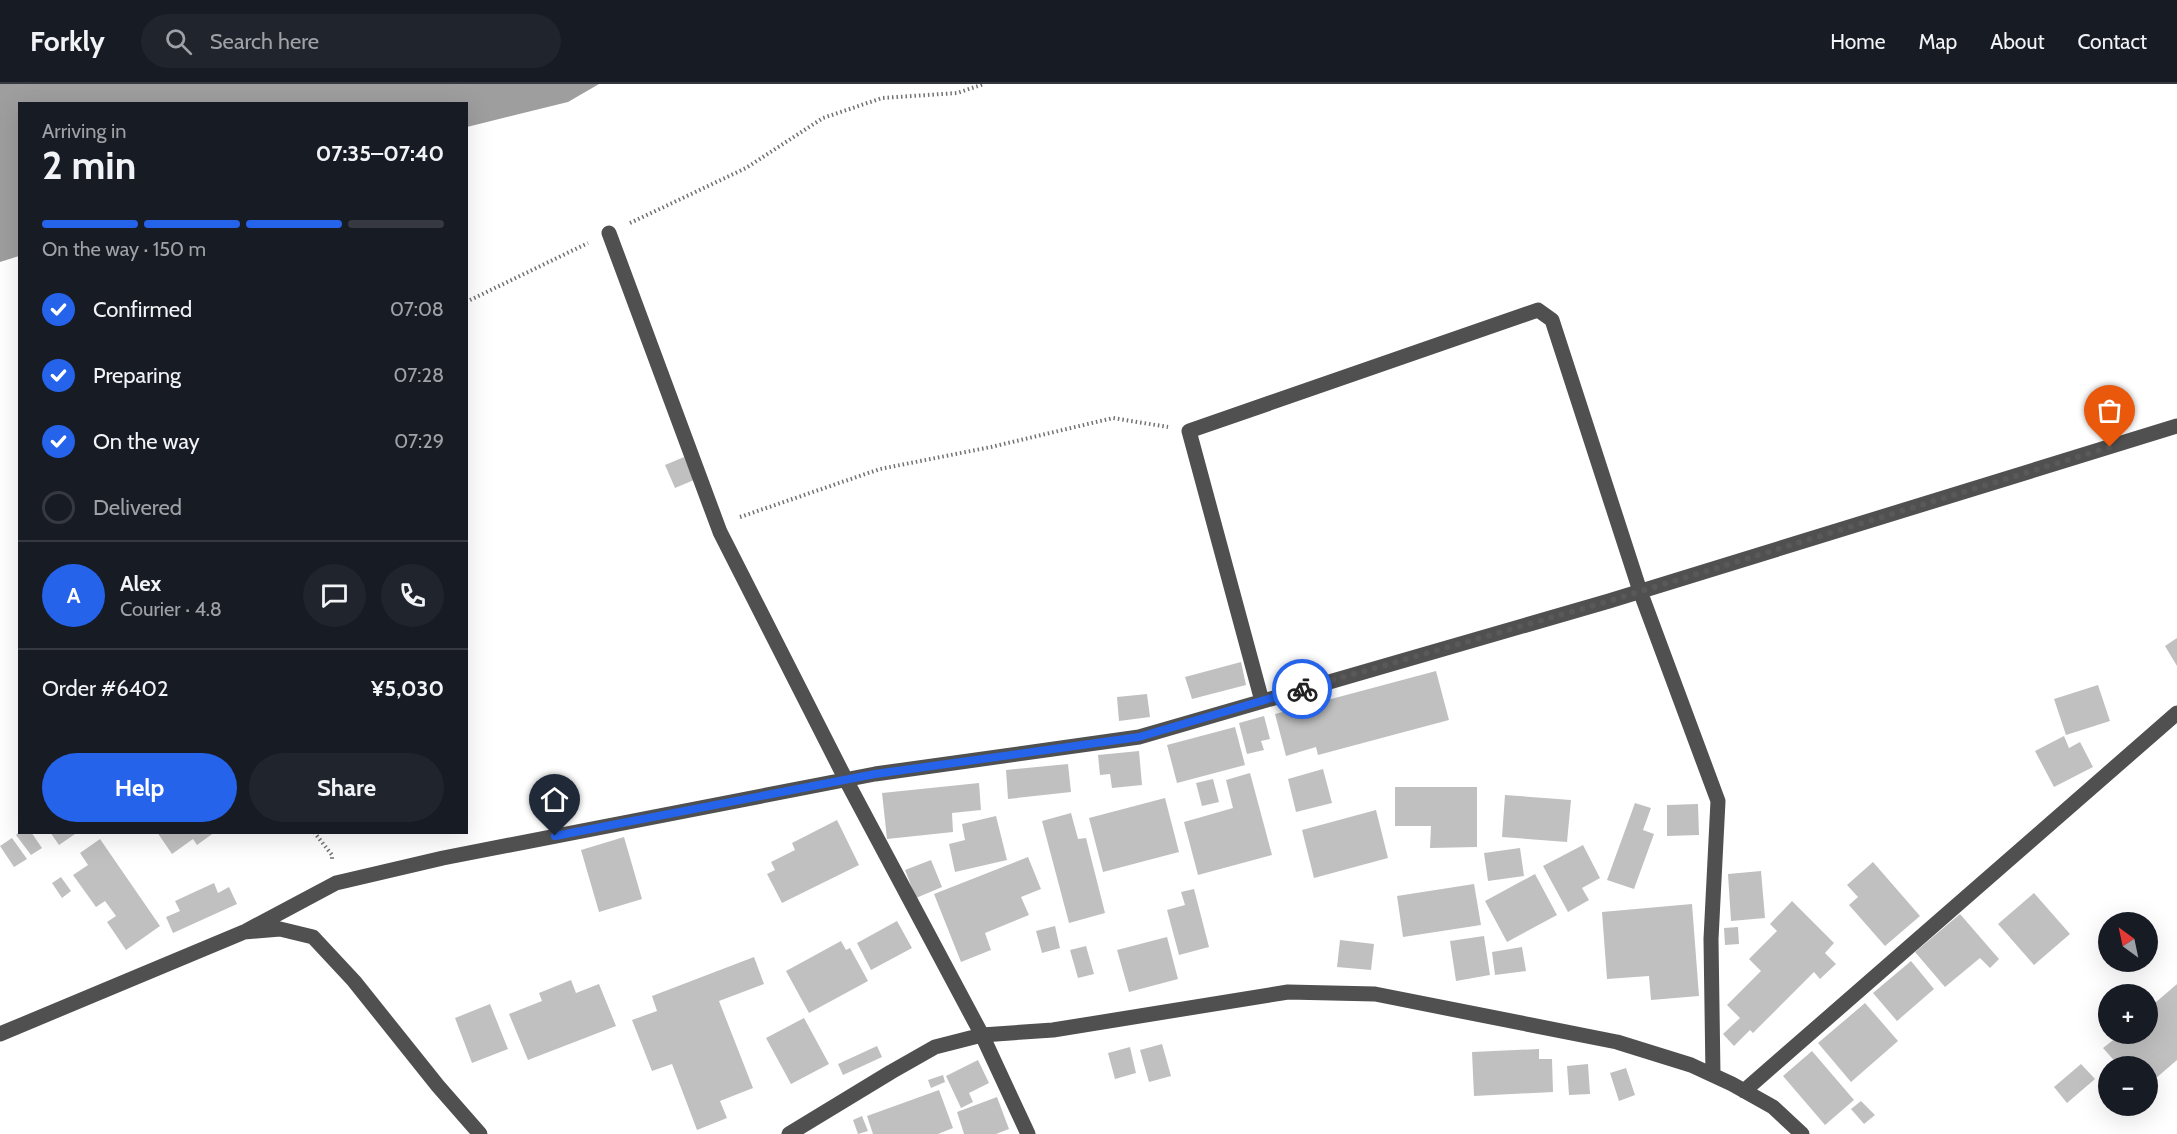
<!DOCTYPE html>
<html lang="en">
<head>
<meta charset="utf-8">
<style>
  body { margin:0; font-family:Cabin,sans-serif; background:#20242c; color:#f1f3f6; height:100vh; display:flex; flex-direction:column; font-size:22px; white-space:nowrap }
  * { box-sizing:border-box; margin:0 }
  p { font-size:20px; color:#9ea1a6 }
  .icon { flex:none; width:33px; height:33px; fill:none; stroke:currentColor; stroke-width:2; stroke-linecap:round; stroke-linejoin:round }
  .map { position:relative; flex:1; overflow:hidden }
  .drawer { position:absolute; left:18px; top:18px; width:450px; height:732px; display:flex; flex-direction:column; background:#171b24; border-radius:0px; box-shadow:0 6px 24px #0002 }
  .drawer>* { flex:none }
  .needle { width:39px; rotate:327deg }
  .buttons { position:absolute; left:2098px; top:828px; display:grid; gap:12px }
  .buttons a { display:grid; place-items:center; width:60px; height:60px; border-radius:50%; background:#171b24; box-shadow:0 6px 24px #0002; font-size:30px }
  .pin { position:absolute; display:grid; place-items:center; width:51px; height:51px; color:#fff; margin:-62px -26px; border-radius:50% 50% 50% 0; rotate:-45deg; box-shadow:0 0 6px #0007 }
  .pin .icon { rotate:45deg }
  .courier { position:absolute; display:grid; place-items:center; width:60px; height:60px; margin:-30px; border:4px solid #2563eb; border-radius:50%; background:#fff; color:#222; box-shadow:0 2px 8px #0007 }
  .headline em { font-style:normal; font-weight:800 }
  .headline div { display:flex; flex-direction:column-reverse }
  .headline { display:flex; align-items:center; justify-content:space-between; height:102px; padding:0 24px }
  h1 { font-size:39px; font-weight:800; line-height:45px }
  .bar { display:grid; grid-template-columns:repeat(4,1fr); gap:9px 6px; align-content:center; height:72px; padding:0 24px }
  .bar i { height:8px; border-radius:4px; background:#363941 }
  .bar .on { background:#2563eb }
  .bar p { grid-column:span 4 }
  .line { display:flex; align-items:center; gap:15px; padding:0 24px; border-top:2px solid #363941 }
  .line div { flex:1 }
  .round { display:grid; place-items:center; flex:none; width:63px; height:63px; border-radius:32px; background:#20242c }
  ol { padding:0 24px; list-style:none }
  li { display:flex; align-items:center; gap:18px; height:66px }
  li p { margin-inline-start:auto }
  li .icon { padding:6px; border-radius:50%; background:#2563eb; color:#fff; stroke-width:4 }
  li:last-child { color:#9ea1a6 }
  li i { width:33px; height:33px; border:3px solid #363941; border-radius:50% }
  .primary-button { display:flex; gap:12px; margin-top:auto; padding:12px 24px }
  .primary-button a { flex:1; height:69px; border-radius:36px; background:#2563eb; color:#fff; font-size:24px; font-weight:800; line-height:69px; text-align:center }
  .primary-button a+a { background:#20242c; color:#f1f3f6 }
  header { display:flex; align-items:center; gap:36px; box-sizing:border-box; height:84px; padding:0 30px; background:#171b24; border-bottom:2px solid #363941 }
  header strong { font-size:28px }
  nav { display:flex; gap:33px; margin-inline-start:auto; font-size:21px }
  .search { width:420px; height:54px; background:#20242c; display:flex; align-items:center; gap:15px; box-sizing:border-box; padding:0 21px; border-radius:33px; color:#9ea1a6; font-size:22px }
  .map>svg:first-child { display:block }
  .water { fill:#9e9e9e }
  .building { fill:#c0c0c0 }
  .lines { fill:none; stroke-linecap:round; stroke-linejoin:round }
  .path { stroke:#727272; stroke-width:4; stroke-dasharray:1.5 3; stroke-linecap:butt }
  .minor { stroke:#505050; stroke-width:15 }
  .done { stroke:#595959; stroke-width:6; stroke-dasharray:0 10.8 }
  .route { stroke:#2563eb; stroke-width:8 }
</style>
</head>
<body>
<header>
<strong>Forkly</strong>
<div class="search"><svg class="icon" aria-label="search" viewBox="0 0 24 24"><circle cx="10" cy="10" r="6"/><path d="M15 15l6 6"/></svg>Search here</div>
<nav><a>Home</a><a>Map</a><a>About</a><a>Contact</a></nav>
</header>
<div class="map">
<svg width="2177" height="1050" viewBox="0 0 2177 1050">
  <rect width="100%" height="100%" fill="#fff"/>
  <path class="water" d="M0,0H599L568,18L467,43L466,20H20L19,172L0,178Z"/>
  <path class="building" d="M684,373L694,396L675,404L665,381Z
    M2177,554V582L2165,562Z
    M1241,578L1246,601L1192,615L1185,593Z
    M1436,587L1449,636L1318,671L1316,663L1286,672L1275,630Z
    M2098,601L2110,637L2066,651L2054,615Z
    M1147,610L1150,633L1119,637L1117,613Z
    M1264,632L1270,655L1261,657L1264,666L1247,670L1239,639Z
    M1235,643L1245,681L1177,699L1167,661Z
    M2064,652L2069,664L2080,658L2093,683L2054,703L2035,667Z
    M1139,667L1142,701L1112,704L1110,690L1100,691L1098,671Z
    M1068,680L1071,708L1008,715L1006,686Z
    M1323,685L1332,719L1296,728L1288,695Z
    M1250,689L1272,771L1198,791L1184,738L1233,724L1226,696Z
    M1213,695L1219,718L1202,722L1196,699Z
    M979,699L981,726L952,729L953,748L887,755L882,709Z
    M1395,703H1477V763L1430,764L1431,742H1395Z
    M1505,711L1571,716L1567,758L1502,753Z
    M1165,714L1179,768L1103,788L1089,734Z
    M1635,719L1651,724L1643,746L1654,750L1634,805L1607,796Z
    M1698,720L1699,751L1667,752V721Z
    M1376,726L1388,774L1314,794L1302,746Z
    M1071,729L1078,755L1086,754L1105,829L1069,839L1042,737Z
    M996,732L1007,776L955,788L949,760L965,756L962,740Z
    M837,736L859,781L782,819L767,790L775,786L771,778L795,766L792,759Z
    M19,748H31L42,764L31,771L16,751Z
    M50,748H78L59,761Z
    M157,748H215L197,761L193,755L172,770Z
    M624,753L642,815L599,828L581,766Z
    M12,754L27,775L14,783L0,762Z
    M100,755L160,842L126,866L107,838L116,832L105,817L96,823L73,791L88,781L80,769Z
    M1583,761L1600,794L1582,804L1589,816L1568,828L1543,782Z
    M1520,764L1524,792L1488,797L1484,769Z
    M1028,773L1041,805L1021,813L1029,831L985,849L991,866L961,878L934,810Z
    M931,776L942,803L916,814L905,786Z
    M1873,778L1920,832L1885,862L1849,821L1858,813L1847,801Z
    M1761,787L1765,834L1731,837L1728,790Z
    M1535,790L1557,831L1507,858L1485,817Z
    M61,793L71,807L62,814L52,799Z
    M214,799L218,809L229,803L237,820L173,849L166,833L180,827L175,817Z
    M1474,800L1481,841L1403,853L1397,812Z
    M1194,805L1209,863L1179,871L1167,826L1185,821L1181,808Z
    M2034,809L2070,850L2034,881L1998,840Z
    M1792,817L1834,859L1825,869L1836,880L1820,895L1814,888L1753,949L1750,946L1734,962L1723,950L1740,934L1727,921L1761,887L1749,875L1777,847L1770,840Z
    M1692,820L1699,912L1651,916L1649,892L1607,895L1602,828Z
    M1960,830L1999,875L1990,884L1980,874L1945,903L1915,868Z
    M897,837L912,864L871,886L857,859Z
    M1055,842L1060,864L1042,869L1036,847Z
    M1738,843L1739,860L1725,861L1724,844Z
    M1484,852L1490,891L1456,897L1450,857Z
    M1167,853L1178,895L1129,908L1117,866Z
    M1340,856L1374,860L1371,886L1337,883Z
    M841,857L846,866L850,864L868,897L809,929L786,887Z
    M1086,862L1094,890L1078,894L1070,866Z
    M1522,863L1526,887L1495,891L1492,868Z
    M754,873L764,900L719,917L753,1004L720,1017L727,1034L697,1046L672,980L652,987L632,936L657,927L652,912Z
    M1911,877L1934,905L1897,937L1873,909Z
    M571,896L576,909L599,900L616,942L528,976L509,930L542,917L539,909Z
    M2177,900V976L2148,1001V982H2119L2103,964L2121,950H2148V925Z
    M1865,919L1898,957L1851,998L1818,959Z
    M490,920L508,965L472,979L455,934Z
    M804,934L829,980L791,1000L766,954Z
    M1162,960L1171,992L1149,998L1140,966Z
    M877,962L882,973L843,991L838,980Z
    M1130,963L1136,989L1115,995L1108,969Z
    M1539,965V975H1552L1553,1008L1474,1012L1472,968Z
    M1812,967L1854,1016L1825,1041L1783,992Z
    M978,976L989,999L969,1009L973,1018L961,1024L946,992Z
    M1588,980L1590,1010L1569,1011L1567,982Z
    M2081,980L2095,995L2067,1019L2054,1003Z
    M1626,984L1635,1011L1619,1017L1610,989Z
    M943,991L945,998L931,1004L928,996Z
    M939,1006L953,1044L938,1050H873L867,1032Z
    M997,1013L1009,1045L996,1050H964L957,1028Z
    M1861,1017L1875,1031L1864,1040L1851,1025Z
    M862,1032L868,1047L858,1050L853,1036Z"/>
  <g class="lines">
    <path class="path" d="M630,139L746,84L823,34L882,14L957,9L984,0
      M466,218L588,159
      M740,433L880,385L991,363L1113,334L1168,343
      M314,748L332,771V775"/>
    <path class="minor" d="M609,149L720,448L846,696L982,951L1028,1050
      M1262,617L1189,347L1538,226L1552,236L1640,507L1718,717L1711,855L1713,991
      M244,848L336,799L443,774L875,690L1139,653L1609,517L2177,342
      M0,950L244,848L280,845L313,853L354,897L438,1002L480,1050
      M1744,1007L2177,629
      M789,1050L891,988L935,963L982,951L1053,946L1288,908L1375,910L1617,958L1691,981L1732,1000L1773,1023L1802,1050"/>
  </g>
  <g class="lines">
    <path class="done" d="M1302,605L1609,517L2110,363"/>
    <path class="route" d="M555,752L875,690L1139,653L1302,605"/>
  </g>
</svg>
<div class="buttons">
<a><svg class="needle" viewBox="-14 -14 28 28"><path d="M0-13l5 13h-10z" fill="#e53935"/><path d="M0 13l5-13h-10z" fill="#9ea1a6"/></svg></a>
<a>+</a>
<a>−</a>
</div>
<div class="pin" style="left:2110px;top:363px;background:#ea580c"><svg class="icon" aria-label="bag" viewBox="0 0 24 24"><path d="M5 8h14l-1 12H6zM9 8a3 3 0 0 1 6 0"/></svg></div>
<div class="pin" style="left:555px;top:752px;background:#1f2937"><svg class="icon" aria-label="home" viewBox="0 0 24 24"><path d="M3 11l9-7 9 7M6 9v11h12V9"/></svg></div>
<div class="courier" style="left:1302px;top:605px"><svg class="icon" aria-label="bike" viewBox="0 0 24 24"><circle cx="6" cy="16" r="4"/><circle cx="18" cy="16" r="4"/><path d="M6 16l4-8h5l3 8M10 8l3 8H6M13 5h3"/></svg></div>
<section class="drawer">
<div class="headline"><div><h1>2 min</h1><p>Arriving in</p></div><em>07:35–07:40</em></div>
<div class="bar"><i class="on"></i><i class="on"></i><i class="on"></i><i></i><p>On the way · 150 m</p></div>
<ol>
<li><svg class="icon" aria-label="check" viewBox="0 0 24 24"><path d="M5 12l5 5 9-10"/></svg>Confirmed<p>07:08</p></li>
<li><svg class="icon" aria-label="check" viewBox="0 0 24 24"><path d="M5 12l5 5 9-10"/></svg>Preparing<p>07:28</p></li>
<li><svg class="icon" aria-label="check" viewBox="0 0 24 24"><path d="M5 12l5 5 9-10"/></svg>On the way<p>07:29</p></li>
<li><i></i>Delivered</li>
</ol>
<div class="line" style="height:108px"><b class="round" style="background:#2563eb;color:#fff">A</b><div><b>Alex</b><p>Courier · 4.8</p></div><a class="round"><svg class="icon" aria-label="chat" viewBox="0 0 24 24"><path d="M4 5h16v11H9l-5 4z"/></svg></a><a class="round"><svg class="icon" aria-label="phone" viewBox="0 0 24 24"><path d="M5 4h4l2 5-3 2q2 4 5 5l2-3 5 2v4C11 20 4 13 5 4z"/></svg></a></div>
<div class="line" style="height:78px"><div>Order #6402</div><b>¥5,030</b></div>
<div class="primary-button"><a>Help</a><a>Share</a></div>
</section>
</div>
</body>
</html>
